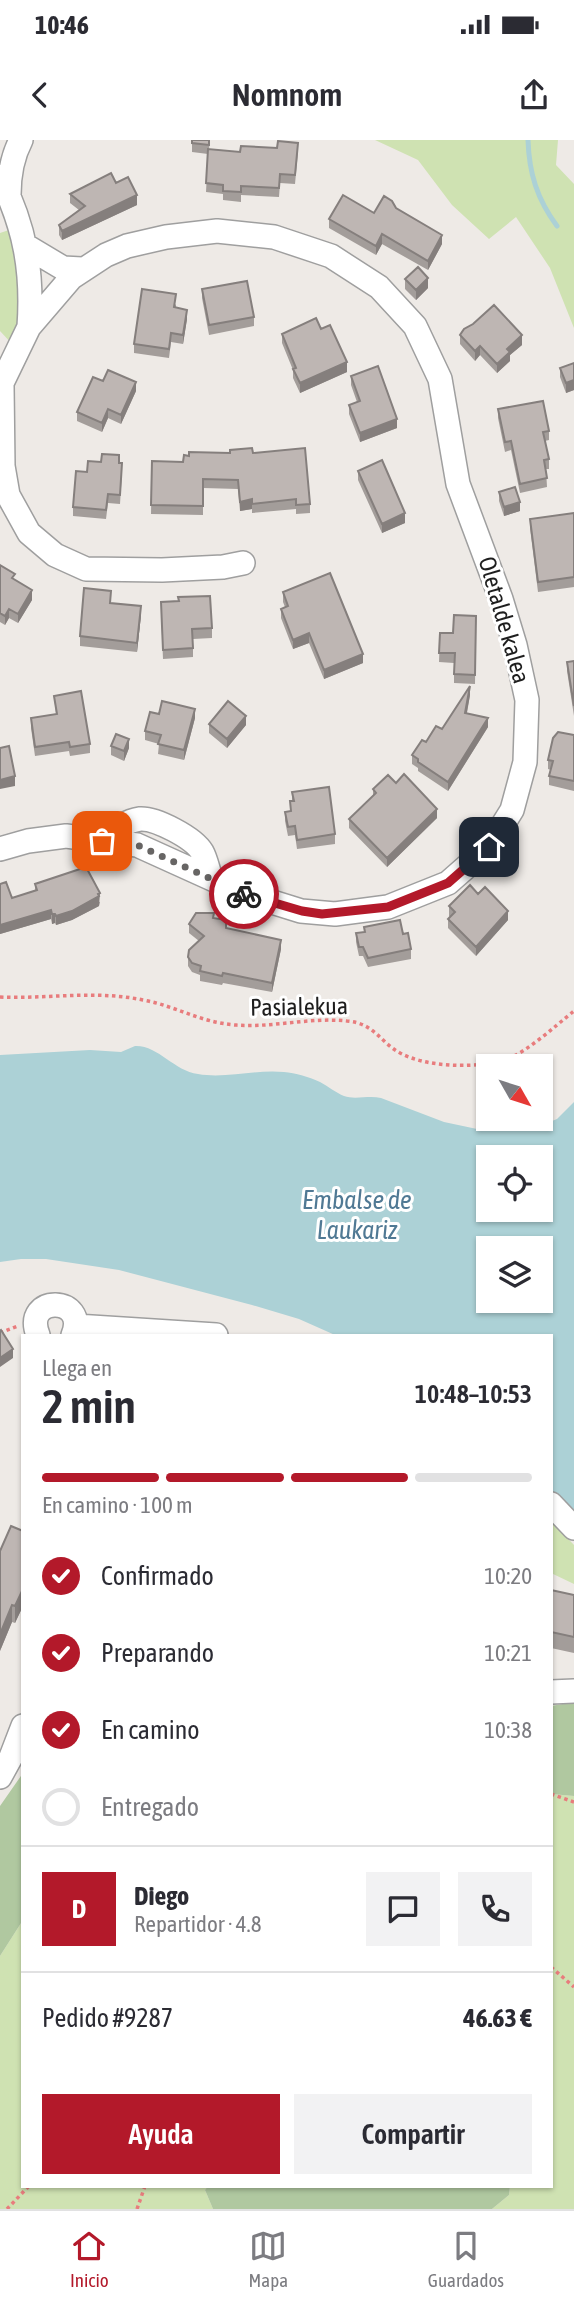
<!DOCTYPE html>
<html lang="es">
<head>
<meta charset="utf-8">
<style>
  body { margin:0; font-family:"Asap Condensed",sans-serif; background:#f2f2f3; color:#2b2b33; height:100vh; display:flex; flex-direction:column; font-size:26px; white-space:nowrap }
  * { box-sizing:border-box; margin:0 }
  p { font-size:23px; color:#7c7c81 }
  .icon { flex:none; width:38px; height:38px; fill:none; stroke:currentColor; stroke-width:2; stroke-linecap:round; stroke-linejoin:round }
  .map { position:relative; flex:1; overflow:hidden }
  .details { position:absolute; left:21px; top:1194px; width:532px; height:854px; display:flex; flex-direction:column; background:#fff; border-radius:0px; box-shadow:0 2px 5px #0004 }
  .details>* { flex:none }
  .needle { width:46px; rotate:129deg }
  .controls { position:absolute; left:476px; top:914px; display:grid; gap:14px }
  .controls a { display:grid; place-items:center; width:77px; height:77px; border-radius:0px; background:#fff; box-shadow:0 2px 5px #0004; font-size:35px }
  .pin { position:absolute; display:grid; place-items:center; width:60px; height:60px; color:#fff; margin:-30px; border-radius:14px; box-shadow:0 4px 10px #0006 }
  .courier { position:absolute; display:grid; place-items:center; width:70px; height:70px; margin:-35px; border:5px solid #b3192a; border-radius:50%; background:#fff; color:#222; box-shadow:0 2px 9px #0007 }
  .overview em { font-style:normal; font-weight:600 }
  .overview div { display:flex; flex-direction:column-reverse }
  .overview { display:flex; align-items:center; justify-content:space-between; height:119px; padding:0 21px }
  h1 { font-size:46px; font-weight:600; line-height:52px }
  .bar { display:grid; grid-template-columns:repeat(4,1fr); gap:10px 7px; align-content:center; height:84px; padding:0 21px }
  .bar i { height:9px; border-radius:5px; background:#e1e1e2 }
  .bar .on { background:#b3192a }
  .bar p { grid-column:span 4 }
  .line { display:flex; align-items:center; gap:18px; padding:0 21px; border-top:2px solid #e1e1e2 }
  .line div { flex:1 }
  .round { display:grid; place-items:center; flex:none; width:74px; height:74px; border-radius:0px; background:#f2f2f3 }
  ol { padding:0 21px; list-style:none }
  li { display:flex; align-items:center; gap:21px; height:77px }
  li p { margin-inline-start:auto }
  li .icon { padding:7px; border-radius:50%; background:#b3192a; color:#fff; stroke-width:4 }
  li:last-child { color:#7c7c81 }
  li i { width:38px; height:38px; border:4px solid #e1e1e2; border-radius:50% }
  .button { display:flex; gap:14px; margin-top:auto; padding:14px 21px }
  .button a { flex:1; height:80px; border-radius:0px; background:#b3192a; color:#fff; font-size:28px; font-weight:600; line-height:80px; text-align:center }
  .button a+a { background:#f2f2f3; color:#2b2b33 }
  .status { display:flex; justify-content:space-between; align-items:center; height:49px; padding:0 35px; background:#fff; direction:ltr }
  .status svg { height:19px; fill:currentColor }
  header { display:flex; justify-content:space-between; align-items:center; height:91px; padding:0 21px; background:#fff; font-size:32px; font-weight:600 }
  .tab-bar { display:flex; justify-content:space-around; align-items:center; height:98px; border-top:2px solid #e1e1e2; background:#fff; font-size:19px; color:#7c7c81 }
  .tab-bar a { display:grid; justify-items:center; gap:4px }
  .tab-bar .on { color:#b3192a }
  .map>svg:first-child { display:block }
  .grass { fill:#cfe2b2 }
  .forest { fill:#b0c8a0 }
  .water { fill:#acd1d6; fill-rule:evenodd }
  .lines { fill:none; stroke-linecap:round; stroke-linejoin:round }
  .stream { stroke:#acd1d6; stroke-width:5 }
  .minor-casing { stroke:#9f9f9f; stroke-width:26 }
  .path { stroke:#e87c7d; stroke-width:3.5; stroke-dasharray:3.5 3.5; stroke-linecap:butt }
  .minor { stroke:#fff; stroke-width:23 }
  .wall { fill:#a39d9a }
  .shaded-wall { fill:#857f7d }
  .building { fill:#beb6b3; stroke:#857f7d; stroke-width:2 }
  .done { stroke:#676564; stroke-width:7; stroke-dasharray:0 12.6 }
  .route { stroke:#b3192a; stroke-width:9 }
  .labels { text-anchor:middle; stroke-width:6; stroke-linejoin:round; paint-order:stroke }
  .street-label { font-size:24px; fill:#1e1e1e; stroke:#fff }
  .water-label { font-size:26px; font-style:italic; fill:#507994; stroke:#fff }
</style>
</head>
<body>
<div class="status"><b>10:46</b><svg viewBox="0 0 49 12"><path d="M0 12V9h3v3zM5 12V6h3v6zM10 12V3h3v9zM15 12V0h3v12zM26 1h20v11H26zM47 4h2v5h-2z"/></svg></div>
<header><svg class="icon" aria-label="back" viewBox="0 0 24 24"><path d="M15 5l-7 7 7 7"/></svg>Nomnom<svg class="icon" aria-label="share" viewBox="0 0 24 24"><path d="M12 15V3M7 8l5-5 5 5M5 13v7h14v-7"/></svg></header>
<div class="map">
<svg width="574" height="2069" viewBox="0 0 574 2069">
  <rect width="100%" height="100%" fill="#eeeae6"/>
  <path class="grass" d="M375,0H558L556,25L574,44V188L550,128L516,77L489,99L452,65L418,20Z
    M15,88L24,162L13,205L0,191V93Z
    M551,1381L574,1405V1444L551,1433Z
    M551,1654L574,1656V2069H492L509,2055L510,2046H551Z
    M23,1780V2046H208L205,2050L213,2069H0V1816Z"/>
  <path class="forest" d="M574,1562V1656L551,1654V1566Z
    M23,1633V1780L0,1816V1666Z
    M208,2046H510L509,2055L492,2069H213L205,2050Z"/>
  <path class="water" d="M135,906C158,905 174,931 198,934C226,939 255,929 284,932C295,933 310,937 320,942C328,946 336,953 344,956C355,960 369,955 381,958L444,982L477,989L547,983L557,979L574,962V1374L551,1350V1195H335L299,1179L252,1165L119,1130L46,1119H21L0,1122V915L90,910L121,912ZM488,1017H541V1069H488ZM488,1108H541V1160H488Z"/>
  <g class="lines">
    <path class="stream" d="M528,0C529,33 537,59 557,86"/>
    <g class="minor-casing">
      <path id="minor" d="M0,37C25,87 33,131 29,187
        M9,55C9,36 12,17 21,0
        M26,106L63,128L82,129
        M2,246L3,326L8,355L29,393L55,415L86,429L162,430L223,427L243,423
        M0,247L29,187L71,138L106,115L127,106L166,97L217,91L274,97L331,116L379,147L415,186L440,239L458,344L501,459L515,505L527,560L525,622L512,670L489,707L448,743L388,767L335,774L301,771L243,753L137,705L66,696L28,701L0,709
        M102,701C113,692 125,681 140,679C156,678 194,698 202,712C206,719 208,730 211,738
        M76,1186L216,1195
        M38,1195C22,1154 89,1156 73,1195
        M551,1364L574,1388
        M551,1552L574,1551
        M0,1637L11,1617L23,1586"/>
    </g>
    <path class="path" d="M0,857C48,859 96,850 143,860C176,866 199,882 235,885C272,888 310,877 347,881C374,883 380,902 400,913C427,927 465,927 495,923C519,920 555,886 574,871
      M0,1193L18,1186
      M551,1654L574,1662
      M551,1827L574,1847
      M7,2069L29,2046
      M137,2069L145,2046"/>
    <use href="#minor" class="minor"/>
  </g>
  <path class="wall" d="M192,0H210L209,9L240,12H298L295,44L280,43L279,57L241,55V62L223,60V54L206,52L208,14L192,12Z
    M116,43L137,65L62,100L59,95V85L79,70L70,63V54Z
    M396,68L442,104L428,130L382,104L376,115L329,88V79L374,73Z
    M405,139L428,148L416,160L405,149Z
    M202,149L254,177V186L209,195L202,158Z
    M176,164V168L187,179L183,204L171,202L169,218L134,213V204Z
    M321,189L347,232L300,253L293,238V230L282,203V194Z
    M460,195L522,205L510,215V221L497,233L480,215L475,221L460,204Z
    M574,223V250L566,253L560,237V228Z
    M351,236L397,288L360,302L349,274V265L357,262L351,245Z
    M103,241L136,251L121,284L108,278L102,292L77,281V272Z
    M498,269L549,291V300L545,301L549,319V329H546L547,347L520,353L511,310L505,312L498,278Z
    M253,313L310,364V373L296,374V369L252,373V369L240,371L238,349L203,348V375L151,374L152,321L183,322Z
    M119,323L122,332L120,364L108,363L106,379L73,376V367L87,332Z
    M358,331L405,383L382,393L358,340Z
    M499,352L520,371L504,376L499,361Z
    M574,373V447L538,452L530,388V379Z
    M0,425L15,440L32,460L18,483L9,478L5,485L0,482Z
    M283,452L363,523L324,539L309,503L293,509L281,478V469L285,467L283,462Z
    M111,463L141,475L137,512L80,506V496Z
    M161,472L212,488V498L193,499V517L163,519Z
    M476,476L475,544L454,543V523L439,522L440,493H453Z
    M574,515V576L567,531V522L574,521Z
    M470,555L467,573L488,587L448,651L418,631V628L412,624V615L442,589Z
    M54,556L90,604V613L70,616L69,611L35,616L31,588V578L56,574Z
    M159,574L195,578L184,620L158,614L159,604L145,600V591Z
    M209,584L246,585L227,608L209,593Z
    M574,595V651L549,645V636L551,630L548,629V620Z
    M111,606L129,608L124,621L111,615Z
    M396,643L437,678L387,727L349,688V679L373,656V649Z
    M292,652L335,694V704L297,709L295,695L288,696L285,681V672L290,671V661H292Z
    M0,744L12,758L35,751V744L100,762L99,766L72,780L56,785L55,783L52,784L51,779L0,794Z
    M478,754L508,780L476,816L448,788V779L450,777L449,776V766Z
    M214,778L226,789L281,809L272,852L223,843L222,845L200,841V835L192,832L188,826V817L199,801L189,793V784Z
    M364,787L403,794L411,809V819L368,827L363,816H359L356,802V793L364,792Z
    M23,1391V1466L15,1483L12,1482L0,1511Z
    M551,1450L574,1455V1513L551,1508Z"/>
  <path class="shaded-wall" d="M137,55V65L62,100V91Z
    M382,94V104L376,115V106Z
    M442,95V104L428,130V121Z
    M428,138V148L416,160V150Z
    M187,170V179L183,204V195Z
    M522,195V205L510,215V221L497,233V224L507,209Z
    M480,206V215L475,221V211Z
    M347,222V232L300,253V243Z
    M574,240V250L566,253V243Z
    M136,242V251L121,284V275Z
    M108,269V278L102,292V283Z
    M397,279V288L360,302V293Z
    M252,359V369L240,371V362Z
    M520,362V371L504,376V367Z
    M405,373V383L382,393V384Z
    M32,450V460L18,483V474Z
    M141,466V475L137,512V503Z
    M9,469V478L5,485V476Z
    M309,493V503L293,509V500Z
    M363,514V523L324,539V530Z
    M470,546V555L465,582V573Z
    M195,569V578L184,620V610Z
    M246,576V585L227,608V599Z
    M488,578V587L448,651V642Z
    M129,599V608L124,621V611Z
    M15,636V646L0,649V640Z
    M437,669V678L387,727V718Z
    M100,753L99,766L72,780L56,785V776Z
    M51,770V779L0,794V785Z
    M508,771V780L476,816V807Z
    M52,774H55V783L52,784Z
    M281,800V809L272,852V843Z
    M13,1209V1218L0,1227V1218Z
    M23,1449V1466L15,1483V1466Z
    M12,1465V1482L0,1511V1494Z"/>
  <path class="building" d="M192,0H209V5L192,3Z
    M278,1L298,3L295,35L280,34L279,48L241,46V52L223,51V45L206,43L208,9L240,12L241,6L277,8Z
    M111,33L116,43L128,37L137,55L62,91L59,85L85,66L70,54Z
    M343,55L374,73L384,56L392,61L396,68L442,95L428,121L382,94L376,106L329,79Z
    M418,127L428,138L416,150L405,139Z
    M247,141L254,177L209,185L202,149Z
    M142,149L176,154L174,167L187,170L183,195L171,193L169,209L134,204Z
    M494,165L522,195L507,209L510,212L497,224L480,206L475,211L460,195L464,189L473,184Z
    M316,178L321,189L330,185L347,222L300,243L293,229L296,228L282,194Z
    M574,223V240L566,243L560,228Z
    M378,226L397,279L360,293L349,265L360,261L351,236Z
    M108,230L136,242L121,275L108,269L102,283L77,272L93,237L103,241Z
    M543,261L549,291L543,292L549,319L544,320L547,338L520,344L511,301L505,302L498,269Z
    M252,308L253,313L305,308L310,364L296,365V359L252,364V359L240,362L238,340L203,339V366L151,365L152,321L183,322L184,315L189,316V312L230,313V310Z
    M102,314L119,315V323H122L120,355L108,354L106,370L73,367L76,331L87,332L88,321L101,322Z
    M382,320L405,373L382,384L358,331Z
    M515,347L520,362L504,367L499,352Z
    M574,373V437L538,442L530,379Z
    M0,425L15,434L12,438L32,450L18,474L9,469L5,476L0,473Z
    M330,433L363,514L324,530L309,493L293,500L281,469L288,466L283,452Z
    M84,448L111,451L110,463L141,466L137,503L80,496Z
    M210,456L212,488L192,489L193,508L163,510L161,462L179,461L178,457Z
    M454,475L476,476L475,535L454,534L455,513H439L440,493H453Z
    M574,521V566L567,522Z
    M470,546L465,573L488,578L448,642L418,622V619L412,615L422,600L426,602L436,586L442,589Z
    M81,551L90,604L70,607L69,602L35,607L31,578L57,574L54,556Z
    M162,561L195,569L184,610L158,604L161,595L145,591L150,572L159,574Z
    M228,561L246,576L227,599L209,584Z
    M558,592L574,595V641L549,636L553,621L548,620L553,598Z
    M116,594L129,599L124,611L111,606Z
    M9,606L15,636L0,640V608Z
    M404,634L437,669L387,718L349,679L376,653L373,649L388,635L396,643Z
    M329,647L335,694L297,700L295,686L288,687L285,672L291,671L290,661H294L292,652Z
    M86,727L100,753L98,754L99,756L72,771L56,776L55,774H52L51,770L0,785V744L6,742L12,758L37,750L35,744Z
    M470,745L478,754L485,747L508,771L476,807L448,779L455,772L449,766Z
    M196,773H214L213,778L226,780V788L281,800L272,843L223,833L222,836L200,831L201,826L192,823L188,817L189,810L204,796L189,784Z
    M400,780L403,794L408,793L411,809L368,818L363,807H359L356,793L365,792L364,787Z
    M1,1190L13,1209L0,1218V1191Z
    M11,1386L23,1391V1449L15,1466L12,1465L0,1494V1411Z
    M551,1450L574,1455V1497L551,1492Z"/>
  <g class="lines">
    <path class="done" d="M102,701L137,705L244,754"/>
    <path class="route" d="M244,754L302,771L322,774L388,767L448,743L489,707"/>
  </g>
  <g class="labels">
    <g class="street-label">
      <text transform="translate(504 480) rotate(74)" y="8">Oletalde kalea</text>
      <text transform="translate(299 867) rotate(-1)" y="8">Pasialekua</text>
    </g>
    <g class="water-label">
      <text x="357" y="1069">Embalse de<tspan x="357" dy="30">Laukariz</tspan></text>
    </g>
  </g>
</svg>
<div class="controls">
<a><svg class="needle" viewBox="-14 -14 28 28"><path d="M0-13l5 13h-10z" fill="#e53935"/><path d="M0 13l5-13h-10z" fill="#7c7c81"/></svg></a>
<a><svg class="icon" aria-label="locate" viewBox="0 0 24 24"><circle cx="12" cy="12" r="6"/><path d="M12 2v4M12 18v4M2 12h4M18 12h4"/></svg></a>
<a><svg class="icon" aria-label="layers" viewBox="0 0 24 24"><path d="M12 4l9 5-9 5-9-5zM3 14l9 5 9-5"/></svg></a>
</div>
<div class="pin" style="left:102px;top:701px;background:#ea580c"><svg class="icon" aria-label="bag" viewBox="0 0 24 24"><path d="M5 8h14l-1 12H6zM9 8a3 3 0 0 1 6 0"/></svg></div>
<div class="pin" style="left:489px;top:707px;background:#1f2937"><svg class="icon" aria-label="home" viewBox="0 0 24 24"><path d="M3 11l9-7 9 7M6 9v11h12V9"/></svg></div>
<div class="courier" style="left:244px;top:754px"><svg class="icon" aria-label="bike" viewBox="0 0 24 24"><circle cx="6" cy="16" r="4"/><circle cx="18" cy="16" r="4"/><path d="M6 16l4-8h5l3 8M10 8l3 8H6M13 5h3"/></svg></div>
<section class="details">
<div class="overview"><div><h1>2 min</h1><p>Llega en</p></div><em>10:48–10:53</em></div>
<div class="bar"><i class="on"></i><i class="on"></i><i class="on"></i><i></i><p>En camino · 100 m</p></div>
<ol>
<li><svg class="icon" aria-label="check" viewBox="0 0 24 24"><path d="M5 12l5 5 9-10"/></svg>Confirmado<p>10:20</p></li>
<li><svg class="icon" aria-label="check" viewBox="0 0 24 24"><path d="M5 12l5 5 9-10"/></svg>Preparando<p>10:21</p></li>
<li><svg class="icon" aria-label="check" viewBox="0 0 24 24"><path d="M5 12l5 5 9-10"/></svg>En camino<p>10:38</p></li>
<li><i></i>Entregado</li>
</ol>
<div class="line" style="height:126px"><b class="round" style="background:#b3192a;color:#fff">D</b><div><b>Diego</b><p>Repartidor · 4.8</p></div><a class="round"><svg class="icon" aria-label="chat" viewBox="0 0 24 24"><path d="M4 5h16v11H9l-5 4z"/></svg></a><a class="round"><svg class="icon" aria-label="phone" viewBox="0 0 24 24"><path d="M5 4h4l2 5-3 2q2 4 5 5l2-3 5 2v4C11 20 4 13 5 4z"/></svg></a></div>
<div class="line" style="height:91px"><div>Pedido #9287</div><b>46.63 €</b></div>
<div class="button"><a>Ayuda</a><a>Compartir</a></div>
</section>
</div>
<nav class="tab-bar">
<a class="on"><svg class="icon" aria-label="home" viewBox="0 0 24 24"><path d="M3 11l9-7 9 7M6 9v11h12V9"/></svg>Inicio</a>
<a><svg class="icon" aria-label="map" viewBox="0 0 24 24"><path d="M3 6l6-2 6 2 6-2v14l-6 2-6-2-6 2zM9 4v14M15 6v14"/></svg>Mapa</a>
<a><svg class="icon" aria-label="saved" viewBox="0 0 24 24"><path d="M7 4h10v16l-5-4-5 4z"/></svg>Guardados</a>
</nav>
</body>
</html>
